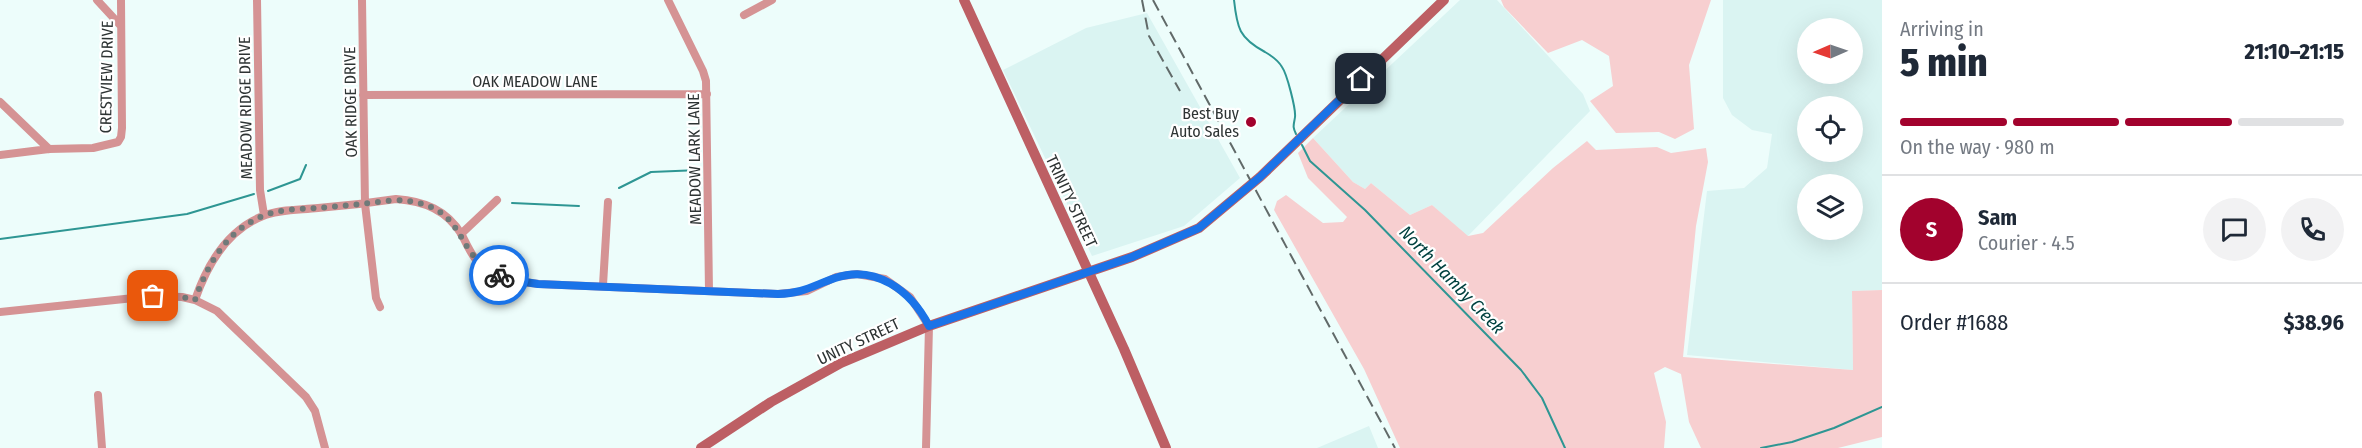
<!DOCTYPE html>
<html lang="en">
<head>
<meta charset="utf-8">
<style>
  body { margin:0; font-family:"Fira Sans Condensed",sans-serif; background:#f2f2f3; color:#1f2937; height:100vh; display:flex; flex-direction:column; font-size:22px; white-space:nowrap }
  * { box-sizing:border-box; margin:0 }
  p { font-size:20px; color:#747a83 }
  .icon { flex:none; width:33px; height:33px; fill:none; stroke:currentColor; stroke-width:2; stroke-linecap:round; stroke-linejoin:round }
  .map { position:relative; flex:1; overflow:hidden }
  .details { display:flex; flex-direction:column; background:#fff; width:480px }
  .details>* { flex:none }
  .needle { width:39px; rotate:268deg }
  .buttons { position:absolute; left:1797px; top:18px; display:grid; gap:12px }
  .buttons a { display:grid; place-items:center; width:66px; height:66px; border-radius:50%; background:#fff; box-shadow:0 6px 24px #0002; font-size:30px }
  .pin { position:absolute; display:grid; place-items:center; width:51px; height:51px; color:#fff; margin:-26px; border-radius:12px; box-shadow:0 3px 9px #0006 }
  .courier { position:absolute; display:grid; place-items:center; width:60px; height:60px; margin:-30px; border:4px solid #1a73e8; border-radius:50%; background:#fff; color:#222; box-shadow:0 2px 8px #0007 }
  .summary em { font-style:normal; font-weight:800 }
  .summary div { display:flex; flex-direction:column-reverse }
  .summary { display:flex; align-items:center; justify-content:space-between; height:102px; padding:0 18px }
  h1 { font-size:39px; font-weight:800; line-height:45px }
  .bar { display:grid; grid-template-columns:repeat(4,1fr); gap:9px 6px; align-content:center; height:72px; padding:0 18px }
  .bar i { height:8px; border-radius:4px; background:#e0e1e3 }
  .bar .active { background:#a2022d }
  .bar p { grid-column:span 4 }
  .line { display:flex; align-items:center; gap:15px; padding:0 18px; border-top:2px solid #e0e1e3 }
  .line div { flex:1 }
  .round { display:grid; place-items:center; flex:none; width:63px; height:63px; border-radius:32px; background:#f2f2f3 }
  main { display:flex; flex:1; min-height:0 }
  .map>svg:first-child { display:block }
  .built { fill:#daf4f2; fill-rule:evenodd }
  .green { fill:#f7cfd0 }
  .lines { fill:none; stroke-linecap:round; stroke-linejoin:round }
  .stream { stroke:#2e9693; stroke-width:2 }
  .street { stroke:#d59394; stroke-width:8 }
  .secondary { stroke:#bd5f64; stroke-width:10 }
  .rail { stroke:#616a69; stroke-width:2; stroke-dasharray:12 6; stroke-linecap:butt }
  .done { stroke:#707a79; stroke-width:6; stroke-dasharray:0 10.8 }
  .route { stroke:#1a73e8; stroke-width:8 }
  .poi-dot { fill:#a2022d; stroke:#fff; stroke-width:2 }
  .labels { text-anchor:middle; stroke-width:4.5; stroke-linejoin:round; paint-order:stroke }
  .street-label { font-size:16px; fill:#2d3333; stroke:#fff }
  .poi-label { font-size:16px; fill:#2d3333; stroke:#fff; text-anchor:end }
  .water-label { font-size:18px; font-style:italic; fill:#00413f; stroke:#fff }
</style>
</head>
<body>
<main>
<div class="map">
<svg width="1882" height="448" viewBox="0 0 1882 448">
  <rect width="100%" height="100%" fill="#edfdfb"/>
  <path class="built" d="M1460,0H1497L1583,94L1590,111L1467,237L1432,205L1410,215L1371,183L1365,189L1353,182L1313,138Z
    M1723,0H1882V290L1852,291L1853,370L1687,355L1707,191L1744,188L1767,168L1772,134L1752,130L1732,115L1723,98ZM1808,28H1852V74H1808ZM1808,106H1852V152H1808ZM1808,184H1852V230H1808Z
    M1147,13L1240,178L1184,226L1092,256L1003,70L1086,28Z
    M1369,426L1378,448H1317Z"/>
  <path class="green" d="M1501,0H1711L1689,65L1694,129L1675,139L1659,132L1616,133L1590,101L1613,86L1609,56L1582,40L1548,53L1504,7Z
    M1313,138L1353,182L1365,189L1371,183L1410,215L1432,205L1468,236L1483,233L1553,168L1587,141L1596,150L1657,147L1671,153L1706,148L1708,162L1696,226L1683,357L1853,370L1852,291L1882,290V437L1838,448H1701L1689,422L1681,374L1665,367L1654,373L1666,422L1664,448H1400L1364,369L1274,210L1277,201L1286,195L1323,223L1343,222L1347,217L1308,178L1298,153Z"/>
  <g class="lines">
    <path class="stream" d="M1234,0C1237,28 1239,38 1265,52C1272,56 1278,60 1282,67C1287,74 1296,109 1295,117C1294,125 1292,126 1296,134
      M1302,145L1310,161L1365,210L1521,370L1542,398L1565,448
      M619,188L651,172L700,170
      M268,191L300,179L306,165
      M512,203L579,206
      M0,239L187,214L254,194
      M1761,448L1792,442L1834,428L1882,407"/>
    <path class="street" d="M97,0L121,26
      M257,0L260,190L264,215
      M362,0L365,204L376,298L380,307
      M668,0L703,71L706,81L709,291
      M744,15L772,0
      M363,95L707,94
      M0,102L49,149
      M0,155L49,149L93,148L118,142L121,137L122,128L121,0
      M461,234L497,200
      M603,285L608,202
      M195,300C207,265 227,230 263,216C280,209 300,210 318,208C344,206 370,203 396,199C424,201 447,210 462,235C469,249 475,263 489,272C505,280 522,282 539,284L778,294L807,291L836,277L857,274L885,279L910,297L929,326L926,448
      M0,312L153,296L182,297L195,300L217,311L306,397L315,411L325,448
      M98,395L102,448"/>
    <path class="secondary" d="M964,0L1124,349L1166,448
      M701,448L771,402L841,363L929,326L1132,257L1199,228L1260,177L1444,0"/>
    <path class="rail" d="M1142,0L1149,36L1180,91
      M1153,0L1395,448"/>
  </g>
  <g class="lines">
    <path class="done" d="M153,296L182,297L195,300C207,265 227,230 263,216C280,209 300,209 318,208C344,206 370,203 396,200C471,203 450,254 499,275"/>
    <path class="route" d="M499,275L512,280L538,284L778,294C804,293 812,286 835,278C876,264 911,291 929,326L1132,257L1199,228L1260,177L1361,79"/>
  </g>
  <circle class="poi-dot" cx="1251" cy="122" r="6"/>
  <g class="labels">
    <g class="street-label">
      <text transform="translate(106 77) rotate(-89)" y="6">CRESTVIEW DRIVE</text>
      <text x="535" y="87">OAK MEADOW LANE</text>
      <text transform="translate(350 102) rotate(-91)" y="6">OAK RIDGE DRIVE</text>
      <text transform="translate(245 108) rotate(-91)" y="6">MEADOW RIDGE DRIVE</text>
      <text transform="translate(694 159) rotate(-91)" y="6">MEADOW LARK LANE</text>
      <text transform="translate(1072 201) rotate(65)" y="6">TRINITY STREET</text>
      <text transform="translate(858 341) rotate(-25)" y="6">UNITY STREET</text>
    </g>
    <g class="poi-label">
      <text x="1239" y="119">Best Buy<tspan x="1239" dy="18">Auto Sales</tspan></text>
    </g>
    <g class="water-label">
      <text transform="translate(1452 280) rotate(46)" y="6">North Hamby Creek</text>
    </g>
  </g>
</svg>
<div class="buttons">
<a><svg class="needle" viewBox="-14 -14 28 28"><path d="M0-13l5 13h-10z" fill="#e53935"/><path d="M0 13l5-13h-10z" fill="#747a83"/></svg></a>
<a><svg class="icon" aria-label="locate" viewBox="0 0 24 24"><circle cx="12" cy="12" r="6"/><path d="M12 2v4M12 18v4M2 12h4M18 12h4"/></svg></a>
<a><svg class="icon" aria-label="layers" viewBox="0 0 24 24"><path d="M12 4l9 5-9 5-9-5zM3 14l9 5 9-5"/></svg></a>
</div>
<div class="pin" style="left:153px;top:296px;background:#ea580c"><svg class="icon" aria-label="bag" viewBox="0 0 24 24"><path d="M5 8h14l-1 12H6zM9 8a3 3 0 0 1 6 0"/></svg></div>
<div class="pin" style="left:1361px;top:79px;background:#1f2937"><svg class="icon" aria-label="home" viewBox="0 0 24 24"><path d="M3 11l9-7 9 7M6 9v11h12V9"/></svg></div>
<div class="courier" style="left:499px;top:275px"><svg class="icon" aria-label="bike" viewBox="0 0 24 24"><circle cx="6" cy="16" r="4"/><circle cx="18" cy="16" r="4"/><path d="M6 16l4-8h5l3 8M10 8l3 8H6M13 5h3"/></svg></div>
</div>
<section class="details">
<div class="summary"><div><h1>5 min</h1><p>Arriving in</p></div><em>21:10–21:15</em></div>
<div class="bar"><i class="active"></i><i class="active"></i><i class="active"></i><i></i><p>On the way · 980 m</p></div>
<div class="line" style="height:108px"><b class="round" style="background:#a2022d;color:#fff">S</b><div><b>Sam</b><p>Courier · 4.5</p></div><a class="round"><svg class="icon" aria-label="chat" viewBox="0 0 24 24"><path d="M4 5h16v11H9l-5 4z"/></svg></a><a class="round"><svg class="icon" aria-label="phone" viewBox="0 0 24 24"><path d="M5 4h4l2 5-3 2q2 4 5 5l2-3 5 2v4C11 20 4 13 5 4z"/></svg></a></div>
<div class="line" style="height:78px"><div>Order #1688</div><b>$38.96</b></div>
</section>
</main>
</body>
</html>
